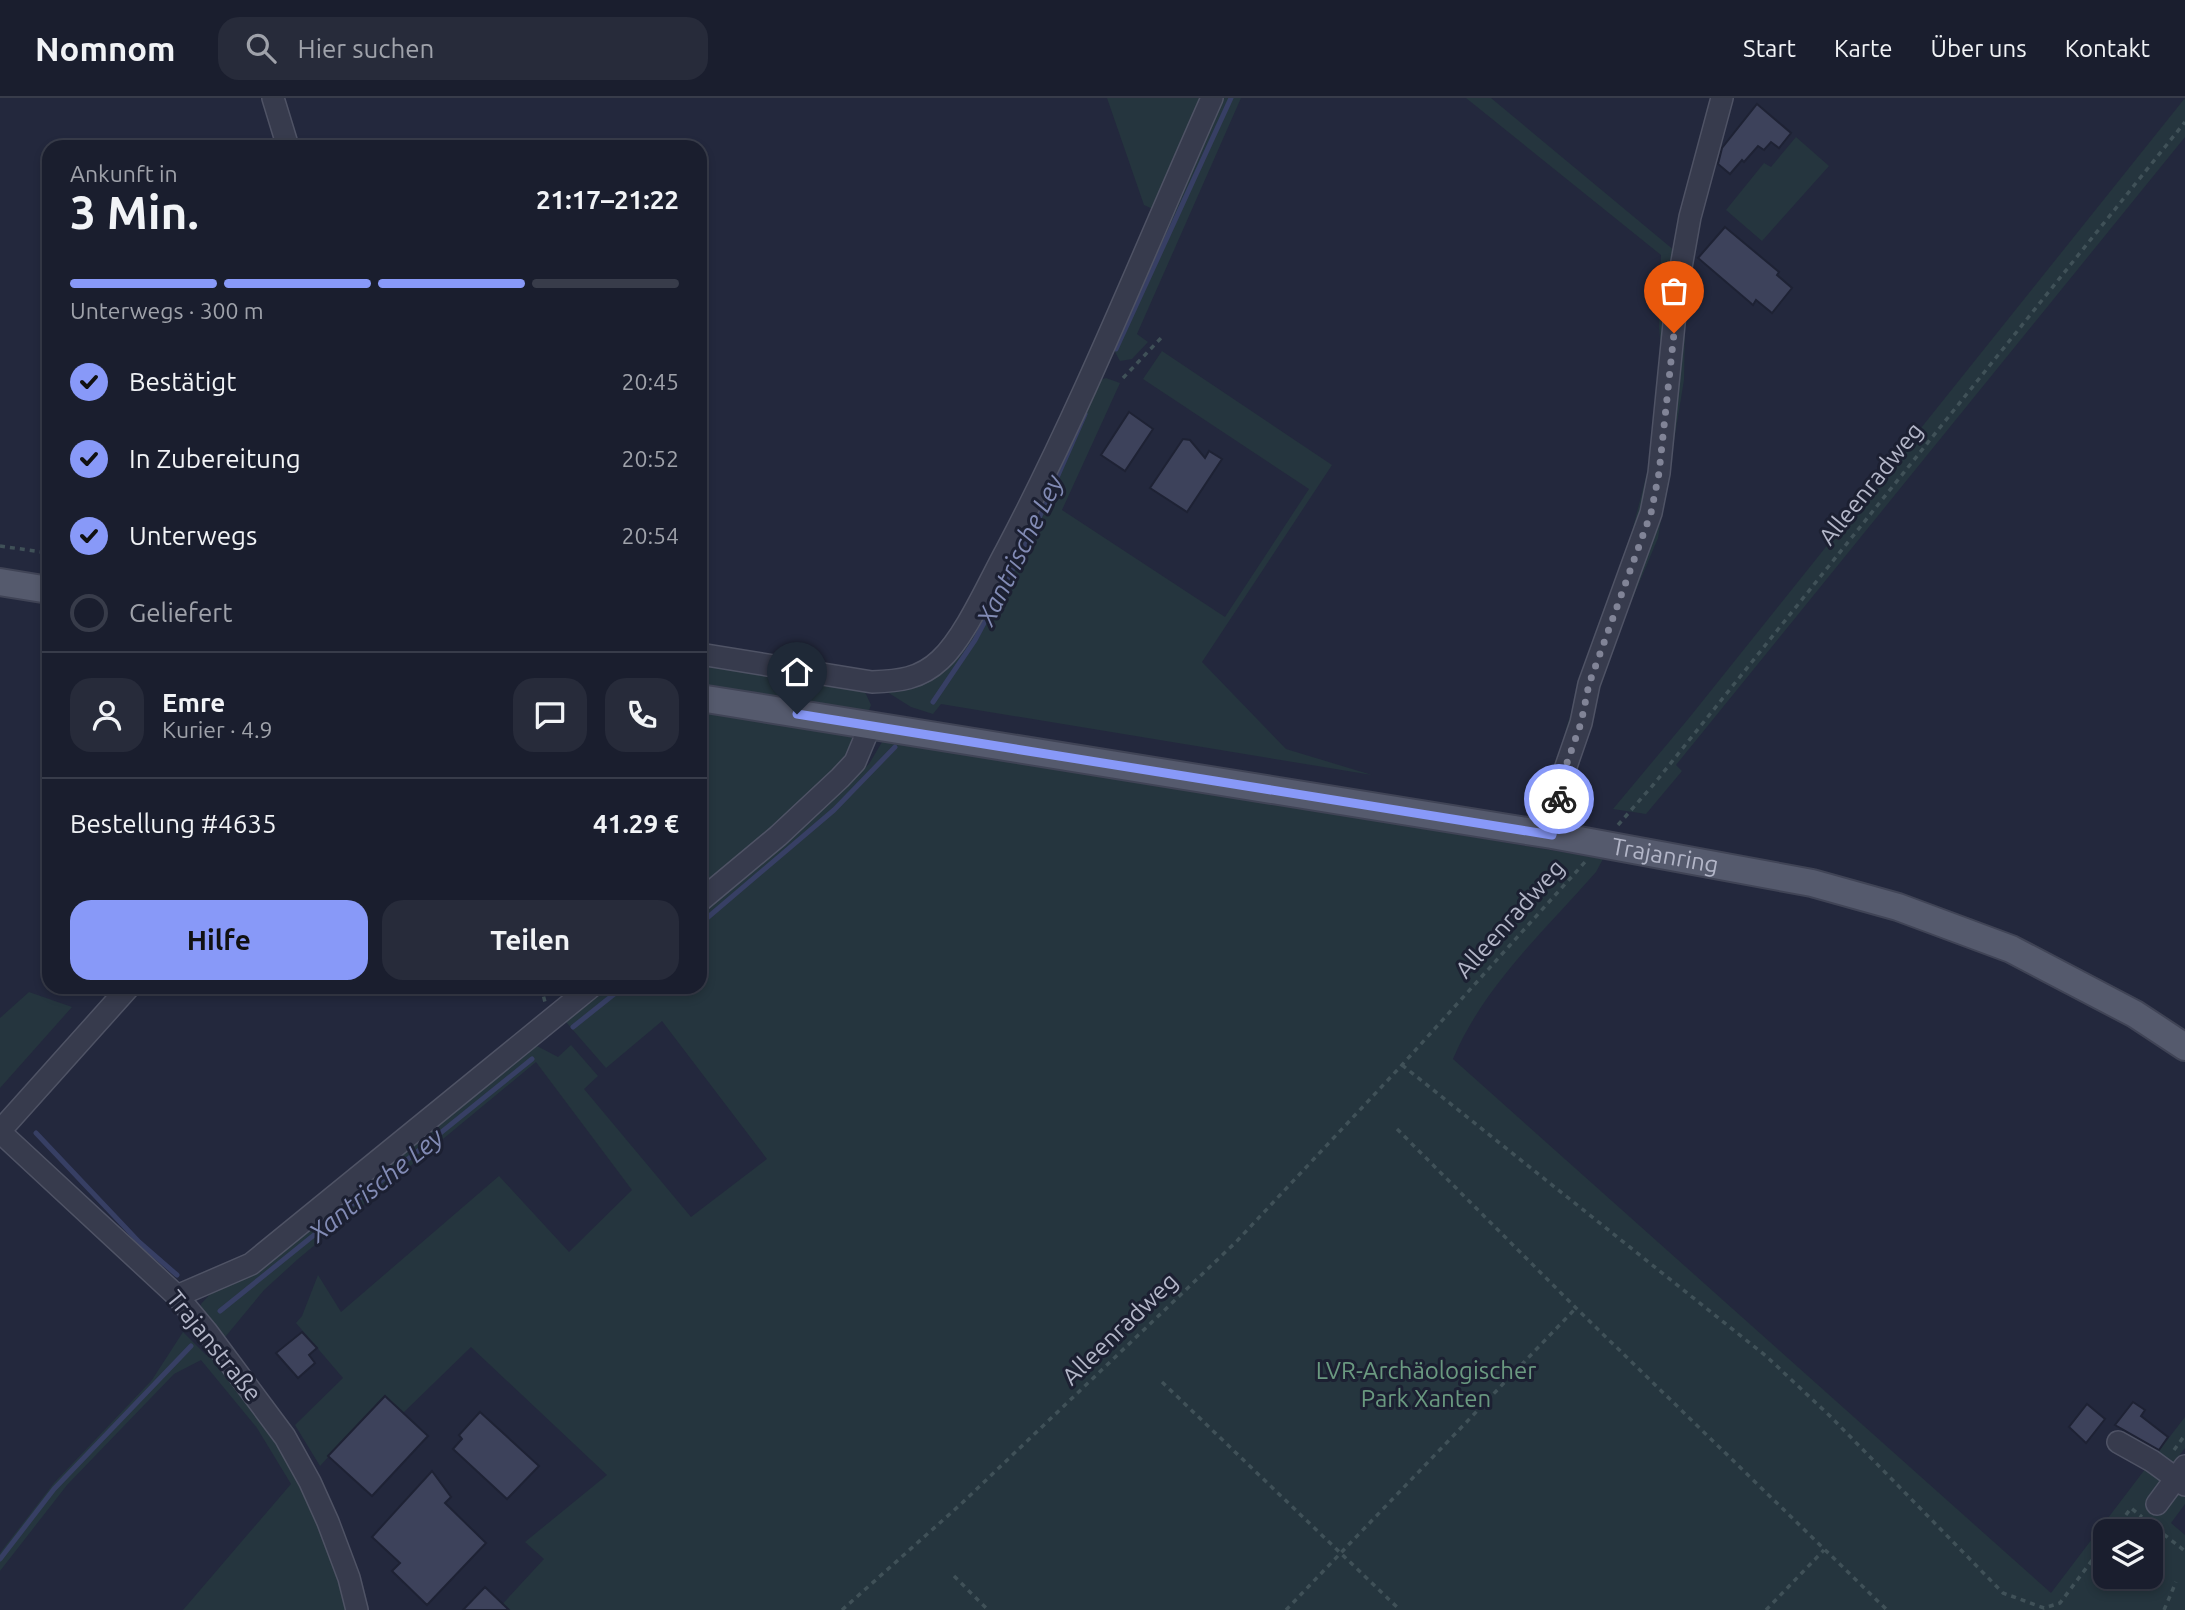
<!DOCTYPE html>
<html lang="de">
<head>
<meta charset="utf-8">
<style>
  body { margin:0; font-family:Ubuntu,sans-serif; background:#272b3a; color:#f1f3f6; height:100vh; display:flex; flex-direction:column; font-size:26px; white-space:nowrap }
  * { box-sizing:border-box; margin:0 }
  p { font-size:23px; color:#9fa2aa }
  .icon { flex:none; width:38px; height:38px; fill:none; stroke:currentColor; stroke-width:2; stroke-linecap:round; stroke-linejoin:round }
  .map { position:relative; flex:1; overflow:hidden }
  .drawer { position:absolute; left:42px; top:42px; width:665px; height:854px; display:flex; flex-direction:column; background:#1a1e2e; border-radius:21px; box-shadow:0 4px 10px #0003,0 0 0 2px #383c4a }
  .drawer>* { flex:none }
  .buttons { position:absolute; left:2093px; top:1421px; display:grid; gap:14px }
  .buttons a { display:grid; place-items:center; width:70px; height:70px; border-radius:14px; background:#1a1e2e; box-shadow:0 4px 10px #0003,0 0 0 2px #383c4a; font-size:35px }
  .pin { position:absolute; display:grid; place-items:center; width:60px; height:60px; color:#fff; margin:-72px -30px; border-radius:50% 50% 50% 0; rotate:-45deg; box-shadow:0 0 7px #0007 }
  .pin .icon { rotate:45deg }
  .courier { position:absolute; display:grid; place-items:center; width:70px; height:70px; margin:-35px; border:5px solid #8899f8; border-radius:50%; background:#fff; color:#222; box-shadow:0 2px 9px #0007 }
  .summary em { font-style:normal; font-weight:600 }
  .summary div { display:flex; flex-direction:column-reverse }
  .summary { display:flex; align-items:center; justify-content:space-between; height:119px; padding:0 28px }
  h1 { font-size:46px; font-weight:600; line-height:52px }
  .bar { display:grid; grid-template-columns:repeat(4,1fr); gap:10px 7px; align-content:center; height:84px; padding:0 28px }
  .bar i { height:9px; border-radius:5px; background:#383c4a }
  .bar .active { background:#8899f8 }
  .bar p { grid-column:span 4 }
  .line { display:flex; align-items:center; gap:18px; padding:0 28px; border-top:2px solid #383c4a }
  .line div { flex:1 }
  .round { display:grid; place-items:center; flex:none; width:74px; height:74px; border-radius:21px; background:#272b3a }
  ol { padding:0 28px; list-style:none }
  li { display:flex; align-items:center; gap:21px; height:77px }
  li p { margin-inline-start:auto }
  li .icon { padding:7px; border-radius:50%; background:#8899f8; color:#111; stroke-width:4 }
  li:last-child { color:#9fa2aa }
  li i { width:38px; height:38px; border:4px solid #383c4a; border-radius:50% }
  .action { display:flex; gap:14px; margin-top:auto; padding:14px 28px }
  .action a { flex:1; height:80px; border-radius:21px; background:#8899f8; color:#111; font-size:28px; font-weight:600; line-height:80px; text-align:center }
  .action a+a { background:#272b3a; color:#f1f3f6 }
  header { display:flex; align-items:center; gap:42px; box-sizing:border-box; height:98px; padding:0 35px; background:#1a1e2e; border-bottom:2px solid #383c4a }
  header strong { font-size:33px }
  nav { display:flex; gap:38px; margin-inline-start:auto; font-size:24px }
  .search { width:490px; height:63px; background:#272b3a; display:flex; align-items:center; gap:18px; box-sizing:border-box; padding:0 24px; border-radius:21px; color:#9fa2aa; font-size:26px }
  .map>svg:first-child { display:block }
  .green { fill:#25353e; fill-rule:evenodd }
  .lines { fill:none; stroke-linecap:round; stroke-linejoin:round }
  .stream { stroke:#373f64; stroke-width:5 }
  .building { fill:#3d425b; stroke:#1e2234; stroke-width:2 }
  .minor-casing { stroke:#4f5365; stroke-width:24 }
  .major-casing { stroke:#404456; stroke-width:30 }
  .path { stroke:#405158; stroke-width:3.5; stroke-dasharray:5 5; stroke-linecap:butt }
  .minor { stroke:#373b4d; stroke-width:21 }
  .major { stroke:#555a6d; stroke-width:26 }
  .done { stroke:#818497; stroke-width:7; stroke-dasharray:0 12.6 }
  .route { stroke:#8899f8; stroke-width:9 }
  .labels { text-anchor:middle; stroke-width:6; stroke-linejoin:round; paint-order:stroke }
  .street-label { font-size:24px; fill:#b3b6c8; stroke:#1c2032 }
  .park-label { font-size:24px; fill:#6a9980; stroke:#1c2032 }
  .water-label { font-size:26px; font-style:italic; fill:#828bb5; stroke:#1c2032 }
</style>
</head>
<body>
<header>
<strong>Nomnom</strong>
<div class="search"><svg class="icon" aria-label="search" viewBox="0 0 24 24"><circle cx="10" cy="10" r="6"/><path d="M15 15l6 6"/></svg>Hier suchen</div>
<nav><a>Start</a><a>Karte</a><a>Über uns</a><a>Kontakt</a></nav>
</header>
<div class="map">
<svg width="2185" height="1512" viewBox="0 0 2185 1512">
  <rect width="100%" height="100%" fill="#23283d"/>
  <path class="green" d="M1107,0H1204L1155,112L1144,107Z
    M1218,0H1241L1137,236L1148,244L1132,261L1120,263L1109,243Z
    M1466,0H1491L1675,153L1655,372L1562,667L1541,698L1525,696C1547,686 1564,654 1566,631L1592,545L1620,481L1649,367L1663,278L1659,228L1661,157Z
    M2185,0V39L1676,667L1682,673L1646,716L1613,711L1689,620Z
    M1796,39L1829,68L1762,143L1726,112L1764,65L1771,69Z
    M1686,172L1684,282L1658,440L1611,552L1584,646L1585,621L1651,433Z
    M1162,253L1332,367L1202,564L1286,651L1372,677L941,606L933,616L911,609L884,592L942,572L1094,284L1106,280L1120,285L1062,412L1225,519L1309,391L1143,281Z
    M700,564L865,594L871,607L867,618L700,588Z
    M700,608L861,634L840,672L700,793Z
    M885,639L1603,761L1596,774C1545,832 1483,889 1453,961L2051,1495L2149,1366L2161,1384L2147,1403L2162,1417L2180,1394L2185,1395V1406L2171,1425L2185,1437V1512H497L544,1461L525,1444L607,1377L471,1249L403,1315L385,1297L320,1368L295,1327L343,1280L296,1225L302,1218L318,1177L341,1214L499,1078L569,1154L632,1092L536,964L298,1161L264,1192L221,1244L202,1221L201,1206L215,1191L526,951L537,948L558,959L571,947L598,978L584,991L691,1119L767,1061L662,923L606,970L566,924L609,889H700V814L830,704L869,666ZM2105,1433H2151V1479H2105Z
    M29,894L72,909L0,990V920Z
    M183,1234L206,1257L210,1255L241,1290L309,1394L352,1512H183L291,1386L257,1330L201,1262L174,1276L67,1387L0,1473V1455L54,1385L152,1282Z
    M2185,1319V1350L2173,1366L2154,1359Z"/>
  <g class="lines">
    <path class="stream" d="M1116,251L1231,0
      M933,604L975,542L1036,427L1085,316
      M700,826L834,712L895,649
      M573,929L623,889
      M36,1035L139,1144L177,1177
      M220,1213L532,961
      M0,1461L54,1391L191,1248"/>
  </g>
  <path class="building" d="M1757,6L1791,35L1779,50L1771,44L1764,52L1758,48L1744,64L1742,62L1730,76L1718,66L1722,50Z
    M1725,129L1779,174L1777,177L1792,190L1772,215L1756,202L1753,207L1698,160Z
    M1129,314L1153,331L1125,373L1101,357Z
    M1183,341L1190,342L1205,360L1209,353L1222,361L1187,414L1150,390Z
    M302,1234L317,1250L309,1257L315,1265L298,1280L276,1255Z
    M385,1298L428,1338L372,1398L328,1358Z
    M2133,1304L2145,1312L2141,1318L2168,1339L2159,1352L2115,1327Z
    M2087,1306L2105,1321L2086,1345L2069,1329Z
    M480,1314L539,1368L507,1401L453,1351L462,1341L459,1337Z
    M432,1373L451,1399L445,1405L486,1445L427,1507L392,1473L400,1465L372,1439Z
    M485,1489L509,1512H463Z"/>
  <g class="lines">
    <g class="minor-casing">
      <path id="minor" d="M273,0L288,49
        M700,556L872,584C899,583 920,581 940,562C965,539 989,484 1006,453C1083,307 1145,151 1212,0
        M1552,737L1561,683L1581,625L1589,586L1651,415L1659,375L1678,186L1690,119L1722,0
        M700,803L778,738L840,680L855,664L870,628
        M0,1033L129,889
        M0,1034L177,1198L207,1234L285,1339L310,1384L328,1424L349,1480L357,1512
        M177,1198L251,1166L591,889
        M2118,1344L2152,1363L2185,1387
        M2157,1406L2185,1368"/>
    </g>
    <g class="major-casing">
      <g id="major">
        <path d="M0,484L49,492"/>
        <path id="s1" d="M700,600L1552,737L1812,785L1898,809L2011,851L2135,916L2185,949"/>
      </g>
    </g>
    <path class="path" d="M1123,280L1162,239
      M0,448L49,455
      M1618,727L1654,686L2185,24
      M541,889L545,904
      M1402,967L1766,1258L1831,1319L2003,1495L2044,1510L2060,1505L2105,1445
      M1397,1031L1576,1210L1887,1512
      M1162,1284L1400,1512
      M2174,1352L2185,1337
      M2148,1424L2185,1453
      M2114,1433L2131,1410L2142,1419
      M954,1478L988,1512
      M842,1512L961,1406L1236,1144L1402,967L1585,764
      M1286,1512L1575,1211
      M1766,1512L1824,1452
      M2164,1512L2176,1484"/>
    <use href="#minor" class="minor"/>
    <use href="#major" class="major"/>
  </g>
  <g class="lines">
    <path class="done" d="M1559,701L1561,682L1581,625L1589,586L1651,415L1659,375L1674,235"/>
    <path class="route" d="M797,616L1552,737L1559,701"/>
  </g>
  <g class="labels">
    <g class="street-label">
      <text transform="translate(1871 386) rotate(-51)" y="8">Alleenradweg</text>
      <text dy="8" stroke="none"><textPath href="#s1" startOffset="978">Trajanring</textPath></text>
      <text transform="translate(1510 821) rotate(-48)" y="8">Alleenradweg</text>
      <text transform="translate(1120 1231) rotate(-44)" y="8">Alleenradweg</text>
      <text transform="translate(214 1248) rotate(51)" y="8">Trajanstraße</text>
    </g>
    <g class="park-label">
      <text x="1426" y="1281">LVR-Archäologischer<tspan x="1426" dy="28">Park Xanten</tspan></text>
    </g>
    <g class="water-label">
      <text transform="translate(1020 452) rotate(-64)" y="9">Xantrische Ley</text>
      <text transform="translate(376 1087) rotate(-39)" y="9">Xantrische Ley</text>
    </g>
  </g>
</svg>
<div class="buttons">
<a><svg class="icon" aria-label="layers" viewBox="0 0 24 24"><path d="M12 4l9 5-9 5-9-5zM3 14l9 5 9-5"/></svg></a>
</div>
<div class="pin" style="left:1674px;top:235px;background:#ea580c"><svg class="icon" aria-label="bag" viewBox="0 0 24 24"><path d="M5 8h14l-1 12H6zM9 8a3 3 0 0 1 6 0"/></svg></div>
<div class="pin" style="left:797px;top:616px;background:#1f2937"><svg class="icon" aria-label="home" viewBox="0 0 24 24"><path d="M3 11l9-7 9 7M6 9v11h12V9"/></svg></div>
<div class="courier" style="left:1559px;top:701px"><svg class="icon" aria-label="bike" viewBox="0 0 24 24"><circle cx="6" cy="16" r="4"/><circle cx="18" cy="16" r="4"/><path d="M6 16l4-8h5l3 8M10 8l3 8H6M13 5h3"/></svg></div>
<section class="drawer">
<div class="summary"><div><h1>3 Min.</h1><p>Ankunft in</p></div><em>21:17–21:22</em></div>
<div class="bar"><i class="active"></i><i class="active"></i><i class="active"></i><i></i><p>Unterwegs · 300 m</p></div>
<ol>
<li><svg class="icon" aria-label="check" viewBox="0 0 24 24"><path d="M5 12l5 5 9-10"/></svg>Bestätigt<p>20:45</p></li>
<li><svg class="icon" aria-label="check" viewBox="0 0 24 24"><path d="M5 12l5 5 9-10"/></svg>In Zubereitung<p>20:52</p></li>
<li><svg class="icon" aria-label="check" viewBox="0 0 24 24"><path d="M5 12l5 5 9-10"/></svg>Unterwegs<p>20:54</p></li>
<li><i></i>Geliefert</li>
</ol>
<div class="line" style="height:126px"><a class="round"><svg class="icon" aria-label="person" viewBox="0 0 24 24"><circle cx="12" cy="8" r="4"/><path d="M4 21q1-7 8-7t8 7"/></svg></a><div><b>Emre</b><p>Kurier · 4.9</p></div><a class="round"><svg class="icon" aria-label="chat" viewBox="0 0 24 24"><path d="M4 5h16v11H9l-5 4z"/></svg></a><a class="round"><svg class="icon" aria-label="phone" viewBox="0 0 24 24"><path d="M5 4h4l2 5-3 2q2 4 5 5l2-3 5 2v4C11 20 4 13 5 4z"/></svg></a></div>
<div class="line" style="height:91px"><div>Bestellung #4635</div><b>41.29 €</b></div>
<div class="action"><a>Hilfe</a><a>Teilen</a></div>
</section>
</div>
</body>
</html>
